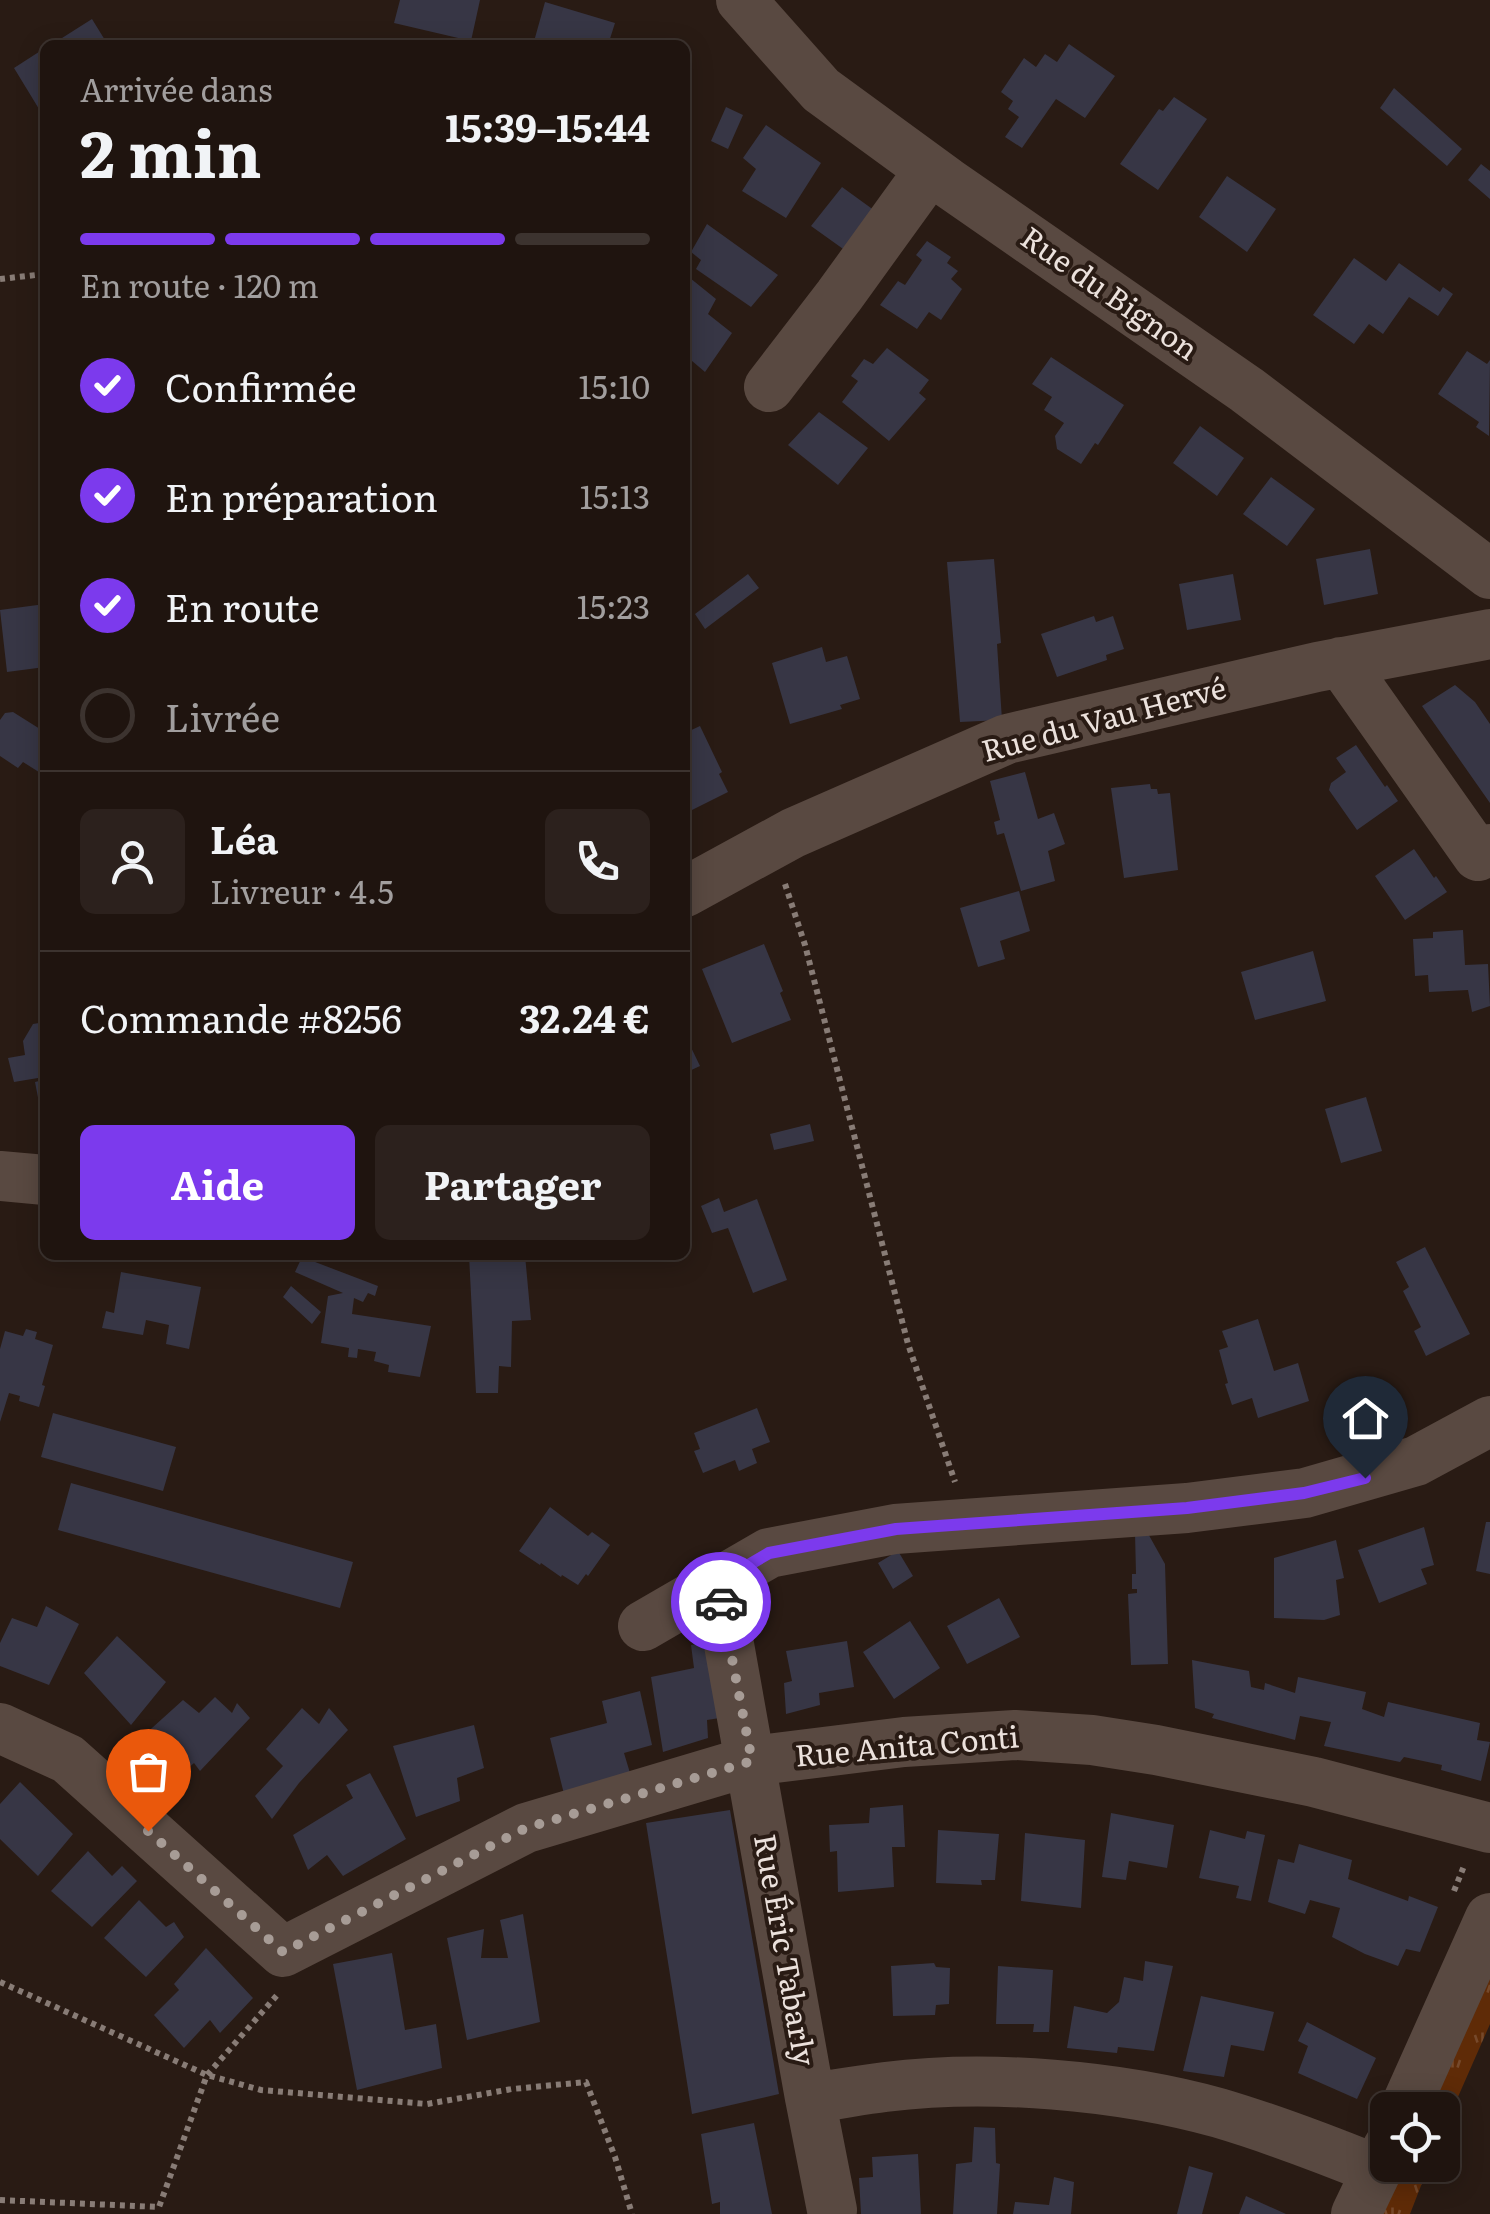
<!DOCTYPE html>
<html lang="fr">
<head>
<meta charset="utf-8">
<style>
  body { margin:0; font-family:Literata,serif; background:#2c211d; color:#f1f3f6; height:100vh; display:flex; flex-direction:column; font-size:38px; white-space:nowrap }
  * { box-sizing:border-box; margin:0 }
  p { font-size:32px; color:#a19e9e }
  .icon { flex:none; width:55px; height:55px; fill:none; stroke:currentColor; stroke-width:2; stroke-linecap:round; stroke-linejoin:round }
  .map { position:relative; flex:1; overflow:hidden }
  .side { position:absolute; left:40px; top:40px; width:650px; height:1220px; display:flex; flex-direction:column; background:#1f140f; border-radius:15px; box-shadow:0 5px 25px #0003,0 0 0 2px #3c332f }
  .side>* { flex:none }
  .controls { position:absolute; left:1370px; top:2092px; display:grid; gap:20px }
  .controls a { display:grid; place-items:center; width:90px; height:90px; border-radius:15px; background:#1f140f; box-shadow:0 5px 25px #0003,0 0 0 2px #3c332f; font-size:50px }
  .pin { position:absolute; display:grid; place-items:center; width:85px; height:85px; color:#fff; margin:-102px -42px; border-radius:50% 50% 50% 0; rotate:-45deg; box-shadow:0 0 10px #0007 }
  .pin .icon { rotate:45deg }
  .courier { position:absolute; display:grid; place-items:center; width:100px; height:100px; margin:-50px; border:8px solid #7c3aed; border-radius:50%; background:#fff; color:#222; box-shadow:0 2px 12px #0007 }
  .headline em { font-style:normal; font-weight:700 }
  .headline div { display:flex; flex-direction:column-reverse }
  .headline { display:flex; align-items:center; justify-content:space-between; height:170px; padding:0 40px }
  h1 { font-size:65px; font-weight:700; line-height:75px }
  .bar { display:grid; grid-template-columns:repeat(4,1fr); gap:15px 10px; align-content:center; height:120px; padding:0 40px }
  .bar i { height:12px; border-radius:8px; background:#3c332f }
  .bar .current { background:#7c3aed }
  .bar p { grid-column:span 4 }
  .line { display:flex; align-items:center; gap:25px; padding:0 40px; border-top:2px solid #3c332f }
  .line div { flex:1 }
  .round { display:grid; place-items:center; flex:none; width:105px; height:105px; border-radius:15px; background:#2c211d }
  ol { padding:0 40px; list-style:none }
  li { display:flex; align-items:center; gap:30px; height:110px }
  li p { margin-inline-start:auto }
  li .icon { padding:10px; border-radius:50%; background:#7c3aed; color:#fff; stroke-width:4 }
  li:last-child { color:#a19e9e }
  li i { width:55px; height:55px; border:5px solid #3c332f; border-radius:50% }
  .cta { display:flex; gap:20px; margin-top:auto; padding:20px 40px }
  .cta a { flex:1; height:115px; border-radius:15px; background:#7c3aed; color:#fff; font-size:40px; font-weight:700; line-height:115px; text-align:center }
  .cta a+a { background:#2c211d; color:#f1f3f6 }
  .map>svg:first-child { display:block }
  .grass { fill:url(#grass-tufts) }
  .building { fill:#373645 }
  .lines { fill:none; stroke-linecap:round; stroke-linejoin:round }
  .path { stroke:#887c76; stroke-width:6; stroke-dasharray:5 5; stroke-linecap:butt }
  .minor { stroke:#594941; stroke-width:50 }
  .done { stroke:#a79c96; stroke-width:10; stroke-dasharray:0 18 }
  .route { stroke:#7c3aed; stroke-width:12 }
  .labels { text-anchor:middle; stroke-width:8; stroke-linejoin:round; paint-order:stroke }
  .street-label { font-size:30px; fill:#ebe1dc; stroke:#291b14 }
</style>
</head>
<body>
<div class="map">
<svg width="1490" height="2214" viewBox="0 0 1490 2214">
  <defs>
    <pattern id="grass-tufts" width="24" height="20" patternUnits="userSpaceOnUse" patternTransform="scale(2.5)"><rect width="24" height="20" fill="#5f2b07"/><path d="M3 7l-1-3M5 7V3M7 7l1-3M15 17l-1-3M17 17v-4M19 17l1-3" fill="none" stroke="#76492b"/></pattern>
  </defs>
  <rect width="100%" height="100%" fill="#291b14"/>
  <path class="grass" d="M1490,1951V2024L1443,2131L1442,2110H1420Z
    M1396,2165H1429L1410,2214H1374Z"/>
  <path class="building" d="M400,0H480L471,41L394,23Z
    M545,2L615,23L608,45H533Z
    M92,19L108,45H51Z
    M1069,44L1115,76L1085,118L1056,99L1022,148L1005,137L1019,117L1008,109L1013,101L1001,92L1024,58L1036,67L1045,54L1057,62Z
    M45,48V105L39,109L14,68Z
    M1394,88L1462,149L1447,166L1380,108Z
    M1174,97L1207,119L1158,190L1120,164L1159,109L1163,111Z
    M726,107L743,115L728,149L711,141Z
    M766,125L821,163L786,218L742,191L756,169L743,158Z
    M1481,164L1490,171V199L1468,180Z
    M1227,176L1276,209L1247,252L1199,217Z
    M842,187L882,216L853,256L811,226Z
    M707,224L778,275L751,307L696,269L701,260L691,252Z
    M927,241L951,257L947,263L958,271L951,279L962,289L941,320L929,312L917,329L880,305L898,281L905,285L922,260L916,255Z
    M1354,258L1386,281L1399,263L1440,292L1443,287L1453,294L1438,316L1409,297L1383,334L1369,324L1354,344L1313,315Z
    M690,278L716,299L708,314L732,333L705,372L685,355V285Z
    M887,348L929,380L919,393L926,399L889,441L842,402L858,381L851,376L864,359L873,364Z
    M1467,351L1487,364L1490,360L1489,436L1476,427L1479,422L1438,394Z
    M1051,357L1124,405L1098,445L1095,443L1081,464L1057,449L1055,436L1064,423L1044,410L1052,397L1032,384Z
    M819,412L868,448L838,485L788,445Z
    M1200,426L1244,458L1217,496L1173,463Z
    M1271,477L1315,509L1287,546L1243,514Z
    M1370,549L1378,594L1324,605L1316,559Z
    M994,559L1001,643L997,644L1002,720L960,722L947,562Z
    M748,574L759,588L705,629L695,614Z
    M1233,574L1241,620L1187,630L1179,584Z
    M45,604V667L7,672L0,610Z
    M1094,616L1096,622L1113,616L1124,649L1106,655L1107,660L1057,677L1041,634Z
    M822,647L826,662L847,656L860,699L840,705L842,709L790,724L772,663Z
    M1455,685L1475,702L1490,724V803L1422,706Z
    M13,712L40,729L43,725L45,727V770L42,774L23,762L18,768L0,756V720L5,713Z
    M700,726L722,772L719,774L728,792L688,812L685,806V733Z
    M1356,745L1385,787L1387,785L1398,801L1357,830L1329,790L1331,783L1346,772L1336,758Z
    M1025,772L1038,819L1054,813L1065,844L1048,851L1055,881L1021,891L1004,833L997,835L994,822L1000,820L990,781Z
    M1150,784L1151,789H1157L1158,794L1170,793L1178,870L1124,878L1111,788Z
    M1414,849L1434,878L1436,876L1447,892L1405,920L1375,876Z
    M1019,891L1030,931L1000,941L1005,959L978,967L960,908Z
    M1463,930L1465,965L1488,964L1490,1006L1472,1012L1468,990L1429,992L1428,975L1415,976L1413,939L1433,938V932Z
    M764,944L783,991L780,993L791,1020L732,1043L702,969Z
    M1313,951L1326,1001L1255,1020L1241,972Z
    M45,1022V1112L41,1113L35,1082L39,1081L38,1078L14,1082L8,1058L25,1055L23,1041L33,1024Z
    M685,1035L700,1066L685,1073Z
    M1366,1097L1382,1151L1341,1163L1325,1109Z
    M810,1124L814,1141L774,1150L770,1134Z
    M719,1198L724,1212L757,1199L787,1280L753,1293L728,1228L712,1233L701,1206Z
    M1425,1247L1470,1334L1426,1356L1414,1331L1421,1327L1403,1291L1409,1287L1396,1262Z
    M469,1255H525L531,1320L512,1321L511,1367L499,1366L498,1393H476Z
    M302,1257L378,1286L375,1296L368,1293L363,1302L354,1298L352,1314L431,1326L420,1377L388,1372L389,1365L374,1361L376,1352L358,1349L357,1358L348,1357L349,1348L321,1343L328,1296L343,1293L295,1272Z
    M121,1272L201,1287L189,1349L166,1344L169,1325L146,1320L143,1335L102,1328L106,1311L114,1313Z
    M291,1286L321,1312L312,1324L283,1297Z
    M1258,1319L1274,1371L1298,1363L1309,1401L1258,1418L1252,1398L1232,1405L1225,1384L1228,1383L1219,1350L1228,1347L1222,1331Z
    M26,1329L37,1332L35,1339L53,1345L42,1385L45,1386L39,1407L19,1401L20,1396L9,1393L0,1422V1349L5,1331L23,1336Z
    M757,1408L770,1442L752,1449L757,1463L739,1471L735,1460L703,1473L694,1451L700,1449L694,1433Z
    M53,1413L176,1447L163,1491L41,1457Z
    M71,1483L353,1562L340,1608L58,1530Z
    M550,1507L588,1536L592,1532L610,1545L588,1576L586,1574L578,1585L562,1575L561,1577L541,1563L540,1565L519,1551Z
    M1486,1522H1490V1574L1476,1571Z
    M1424,1527L1434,1565L1421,1569L1427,1584L1379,1603L1358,1550Z
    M1146,1530L1165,1564L1168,1664L1131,1665L1128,1594L1137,1593V1589H1132V1574H1136L1135,1533Z
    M1336,1540L1344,1578L1336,1580L1340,1615L1324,1620L1274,1618V1558Z
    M898,1551L913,1576L893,1589L878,1563Z
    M999,1598L1020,1637L967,1664L947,1626Z
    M46,1606L79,1624L49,1685L0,1666V1643L12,1618L37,1627Z
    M910,1621L940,1668L894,1699L863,1652Z
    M117,1636L166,1682L131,1725L84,1673Z
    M847,1641L854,1687L819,1693L820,1705L786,1714L784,1683L792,1681L786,1651Z
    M710,1642L726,1717L707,1720L708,1738L663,1752L651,1677L694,1668L691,1645Z
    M1192,1660L1249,1671L1251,1687L1264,1690L1265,1683L1295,1693L1298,1677L1366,1692L1362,1709L1384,1717L1388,1702L1480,1723L1477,1740L1490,1742L1481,1781L1441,1770L1442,1765L1404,1757L1400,1762L1324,1746L1331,1722L1300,1716L1295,1740L1212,1718L1214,1714L1195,1708Z
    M640,1691L652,1745L624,1753L630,1773L564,1794L550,1738L607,1723L602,1701Z
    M215,1697L232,1713L237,1703L250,1718L200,1771L194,1763L167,1787L132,1746L183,1700L199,1713Z
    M302,1708L319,1724L329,1708L348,1730L299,1783L272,1819L255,1796L283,1766L266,1749Z
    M474,1725L484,1768L457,1778L460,1801L416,1817L393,1746Z
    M370,1773L406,1839L343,1876L327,1855L308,1870L293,1835L353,1798L346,1785Z
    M20,1782L73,1834L38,1876L0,1839V1804Z
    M903,1805L905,1847H892L894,1887L838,1892L837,1851L830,1852L829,1825L869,1823L870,1808Z
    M730,1810L779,2094L692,2114L646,1823Z
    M1111,1813L1174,1825L1167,1868L1129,1861L1126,1880L1102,1877Z
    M938,1830L999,1834L995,1880H981L982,1885L936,1883Z
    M1210,1830L1245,1839L1247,1831L1265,1835L1251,1901L1236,1898L1239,1886L1199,1878Z
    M1025,1833L1085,1840L1081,1908L1021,1901Z
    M1299,1844L1352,1860L1348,1879L1408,1901L1409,1896L1438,1907L1420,1952L1406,1949L1398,1966L1365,1954L1332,1937L1340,1908L1310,1900L1305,1914L1268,1902L1278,1859L1294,1863Z
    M88,1851L112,1876L122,1866L137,1881L92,1927L51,1891Z
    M139,1900L166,1927L174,1922L184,1937L146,1977L104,1938Z
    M523,1914L540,2022L467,2040L447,1938L484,1929L481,1958H508L500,1920Z
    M206,1948L253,1998L220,2033L210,2020L184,2048L154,2015L179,1990L174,1984Z
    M392,1953L405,2030L436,2024L442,2068L357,2090L333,1964Z
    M1145,1961L1173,1966L1154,2051L1118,2047L1117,2053L1067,2048L1074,2006L1107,2013L1119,2002L1124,1977L1143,1981Z
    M934,1963L936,1967L950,1968L949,2004L936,2005L935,2015L893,2016L891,1966Z
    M998,1966L1053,1970L1049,2032H1033L1034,2024H996Z
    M1201,1996L1274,2012L1264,2051L1231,2045L1224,2077L1183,2071Z
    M1307,2022L1376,2058L1357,2099L1298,2073L1308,2046L1298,2041Z
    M754,2123L772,2214H720V2202L712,2204L701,2134Z
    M974,2127L995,2128L996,2163L1000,2164L997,2214H953L956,2164L972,2162Z
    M918,2154L921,2214H861L859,2178L873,2177L872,2157Z
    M1189,2166L1213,2173L1202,2214H1177Z
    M1054,2177L1074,2182L1071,2214H1013L1015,2202L1049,2205Z
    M1246,2196L1286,2214H1239Z"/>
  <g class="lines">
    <path class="path" d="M0,279L45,274
      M785,884L805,945L908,1344L955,1482
      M1454,1891L1464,1866
      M0,1982L207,2075L261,2090L427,2104L512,2089L586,2082L615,2157L632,2214
      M0,2200L159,2207L207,2075L279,1993"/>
    <path class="minor" d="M741,0L821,90L947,182L1247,390L1490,574
      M769,387L839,296L930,170
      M1341,662L1478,856L1490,849
      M685,892L793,833L1007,739L1317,667L1490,634
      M0,1176L45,1180
      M718,1583L810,2098C835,2095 860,2090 885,2087C989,2074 1118,2085 1219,2113C1273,2129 1325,2149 1377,2170
      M643,1626L769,1553L895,1529L1187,1508L1305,1493L1416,1461L1490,1421
      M0,1728L68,1759L283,1952L526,1828L751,1761L904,1742L1015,1735L1092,1740L1156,1750L1314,1782L1490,1828
      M810,2098L832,2210
      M1404,2110L1490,1918
      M1356,2214L1388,2147"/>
  </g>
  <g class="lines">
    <path class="done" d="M148,1831L283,1952L526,1828L752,1761L721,1602"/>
    <path class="route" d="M721,1602L718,1583L769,1553L896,1529L1187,1508L1304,1493L1365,1478"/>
  </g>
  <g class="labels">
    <g class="street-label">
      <text transform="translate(1109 294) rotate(35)" y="10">Rue du Bignon</text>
      <text transform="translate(1104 720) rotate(-15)" y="10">Rue du Vau Hervé</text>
      <text transform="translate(907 1747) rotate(-5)" y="10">Rue Anita Conti</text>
      <text transform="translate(784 1950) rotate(80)" y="10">Rue Éric Tabarly</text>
    </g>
  </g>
</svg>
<div class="controls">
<a><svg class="icon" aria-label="locate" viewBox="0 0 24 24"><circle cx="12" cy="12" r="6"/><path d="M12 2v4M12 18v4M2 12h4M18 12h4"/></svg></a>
</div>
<div class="pin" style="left:148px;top:1831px;background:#ea580c"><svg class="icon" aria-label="bag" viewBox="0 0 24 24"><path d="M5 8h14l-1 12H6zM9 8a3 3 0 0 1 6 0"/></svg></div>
<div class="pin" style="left:1365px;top:1478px;background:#1f2937"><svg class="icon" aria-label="home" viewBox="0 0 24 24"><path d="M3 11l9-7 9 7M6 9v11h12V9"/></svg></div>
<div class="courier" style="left:721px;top:1602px"><svg class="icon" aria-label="car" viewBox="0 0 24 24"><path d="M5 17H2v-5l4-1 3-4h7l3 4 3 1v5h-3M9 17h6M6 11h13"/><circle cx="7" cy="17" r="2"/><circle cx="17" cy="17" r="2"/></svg></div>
<section class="side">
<div class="headline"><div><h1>2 min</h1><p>Arrivée dans</p></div><em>15:39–15:44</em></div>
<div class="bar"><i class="current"></i><i class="current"></i><i class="current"></i><i></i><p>En route · 120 m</p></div>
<ol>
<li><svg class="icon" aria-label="check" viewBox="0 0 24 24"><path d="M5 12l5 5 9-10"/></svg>Confirmée<p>15:10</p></li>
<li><svg class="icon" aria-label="check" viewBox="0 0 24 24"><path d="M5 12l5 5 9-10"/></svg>En préparation<p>15:13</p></li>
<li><svg class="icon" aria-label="check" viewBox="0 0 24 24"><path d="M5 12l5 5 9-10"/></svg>En route<p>15:23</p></li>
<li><i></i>Livrée</li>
</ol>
<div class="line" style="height:180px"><a class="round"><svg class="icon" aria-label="person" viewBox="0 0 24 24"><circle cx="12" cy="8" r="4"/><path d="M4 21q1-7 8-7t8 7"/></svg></a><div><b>Léa</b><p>Livreur · 4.5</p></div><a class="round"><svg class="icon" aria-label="phone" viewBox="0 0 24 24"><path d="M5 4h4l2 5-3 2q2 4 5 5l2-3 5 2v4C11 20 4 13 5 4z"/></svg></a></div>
<div class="line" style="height:130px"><div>Commande #8256</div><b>32.24 €</b></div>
<div class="cta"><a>Aide</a><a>Partager</a></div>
</section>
</div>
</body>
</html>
